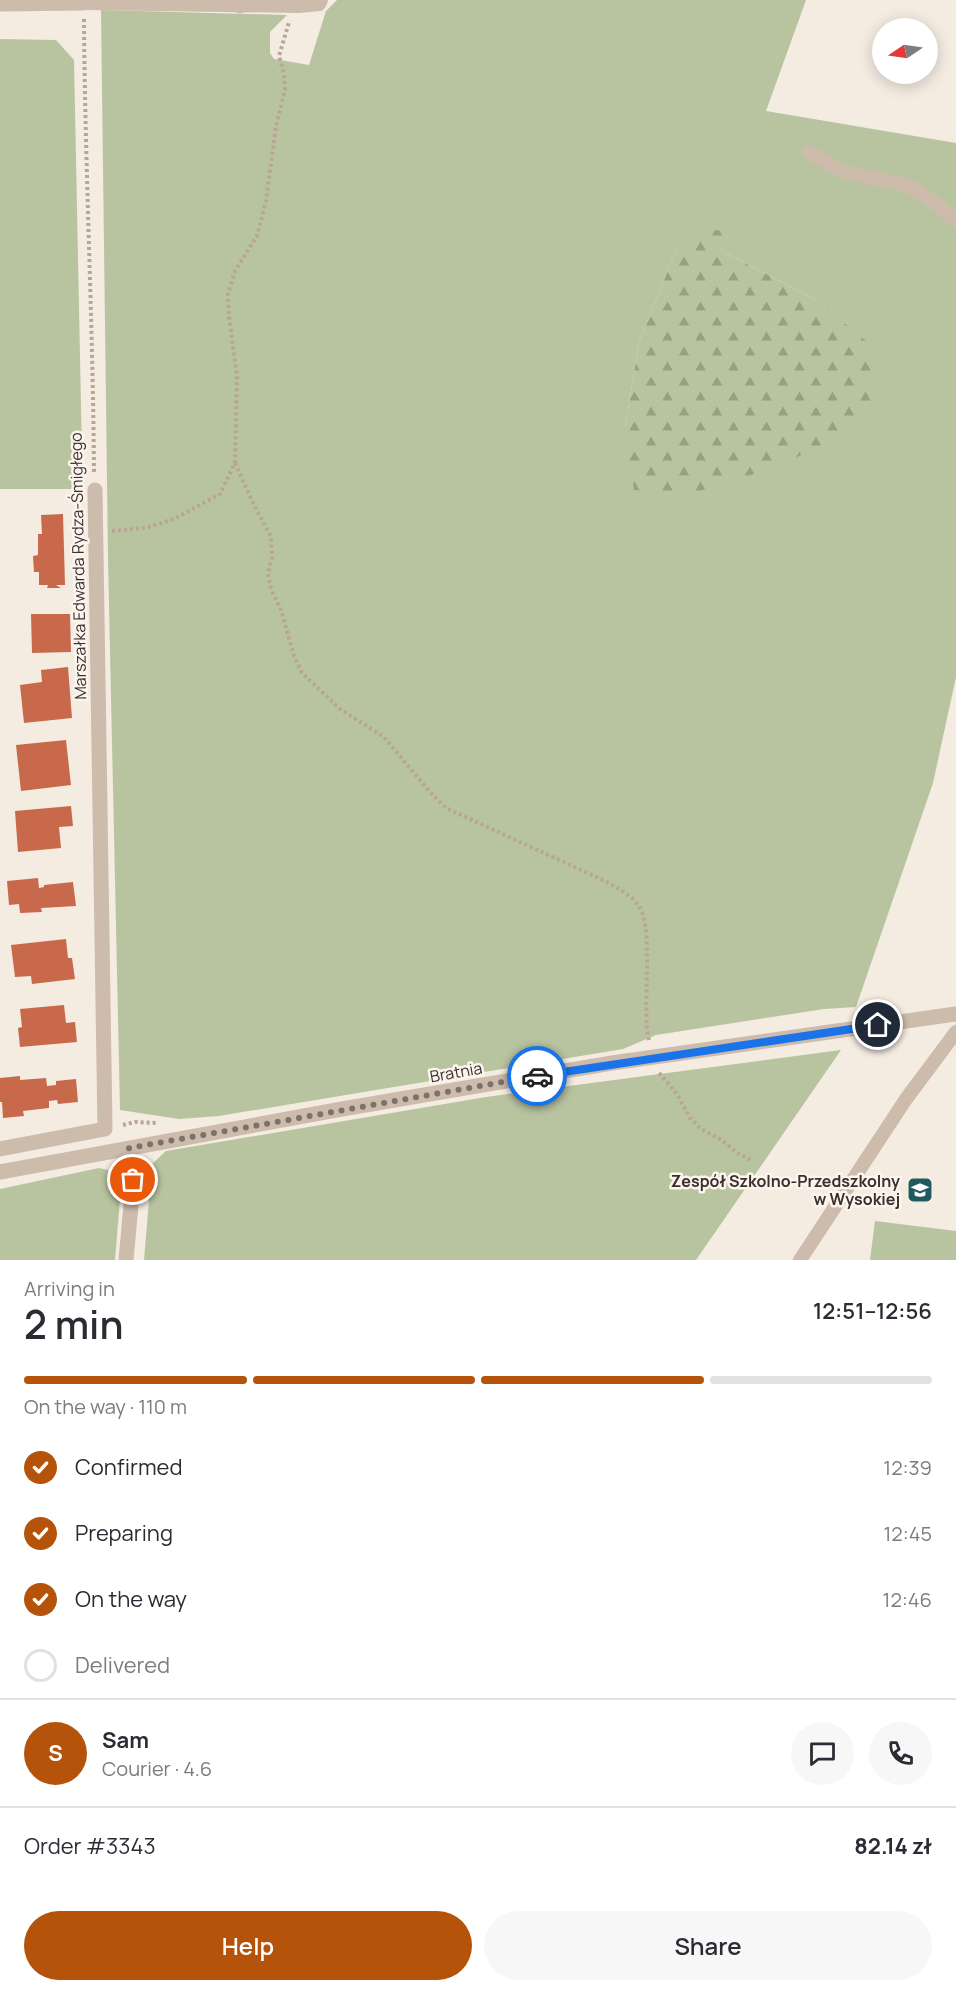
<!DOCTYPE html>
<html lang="en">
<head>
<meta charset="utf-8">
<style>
  body { margin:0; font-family:Manrope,sans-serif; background:#f7f7f7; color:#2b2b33; height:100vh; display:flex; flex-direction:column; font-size:22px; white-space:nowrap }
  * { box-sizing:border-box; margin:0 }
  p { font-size:20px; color:#7c7c81 }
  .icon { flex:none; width:33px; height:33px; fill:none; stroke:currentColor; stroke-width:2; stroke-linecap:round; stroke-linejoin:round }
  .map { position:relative; height:1260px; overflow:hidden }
  .side { display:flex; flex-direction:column; background:#fff; flex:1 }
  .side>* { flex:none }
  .needle { width:39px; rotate:257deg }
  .fabs { position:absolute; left:872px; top:18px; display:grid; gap:12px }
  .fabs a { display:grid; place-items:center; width:66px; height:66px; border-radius:50%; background:#fff; box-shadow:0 3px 15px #0003; font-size:30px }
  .pin { position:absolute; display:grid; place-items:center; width:51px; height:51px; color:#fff; margin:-26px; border:3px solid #fff; border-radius:50%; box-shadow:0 2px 6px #0007 }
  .courier { position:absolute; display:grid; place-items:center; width:60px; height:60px; margin:-30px; border:4px solid #1a73e8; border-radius:50%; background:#fff; color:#222; box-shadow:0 2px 8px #0007 }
  .headline em { font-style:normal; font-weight:600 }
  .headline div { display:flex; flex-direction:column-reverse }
  .headline { display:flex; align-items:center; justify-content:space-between; height:102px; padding:0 24px }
  h1 { font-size:39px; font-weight:600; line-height:45px }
  .bar { display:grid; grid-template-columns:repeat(4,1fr); gap:9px 6px; align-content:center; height:72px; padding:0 24px }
  .bar i { height:8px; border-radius:4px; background:#e1e1e2 }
  .bar .current { background:#b45309 }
  .bar p { grid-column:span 4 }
  .line { display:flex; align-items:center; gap:15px; padding:0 24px; border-top:2px solid #e1e1e2 }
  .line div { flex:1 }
  .round { display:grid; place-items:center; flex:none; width:63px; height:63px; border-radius:32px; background:#f7f7f7 }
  ol { padding:0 24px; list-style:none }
  li { display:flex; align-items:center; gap:18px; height:66px }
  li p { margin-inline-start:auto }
  li .icon { padding:6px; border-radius:50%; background:#b45309; color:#fff; stroke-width:4 }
  li:last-child { color:#7c7c81 }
  li i { width:33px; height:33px; border:3px solid #e1e1e2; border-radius:50% }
  .button { display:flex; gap:12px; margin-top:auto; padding:12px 24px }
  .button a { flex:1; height:69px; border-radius:36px; background:#b45309; color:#fff; font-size:24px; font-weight:600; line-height:69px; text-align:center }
  .button a+a { background:#f7f7f7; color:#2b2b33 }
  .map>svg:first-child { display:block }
  .grass { fill:#b8c4a0; fill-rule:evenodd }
  .forest { fill:url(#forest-firs) }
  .building { fill:#c8694b }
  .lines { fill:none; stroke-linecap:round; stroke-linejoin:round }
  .path { stroke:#b9a596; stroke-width:4; stroke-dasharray:3 3; stroke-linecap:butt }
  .lane { stroke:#cdbbac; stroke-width:14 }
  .street { stroke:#cdbbac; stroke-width:15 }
  .done { stroke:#7c716b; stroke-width:6; stroke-dasharray:0 10.8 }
  .route { stroke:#1a73e8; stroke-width:8 }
  .labels { text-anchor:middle; stroke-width:5; stroke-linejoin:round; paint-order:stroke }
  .street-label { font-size:16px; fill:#3b302b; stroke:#fbf5ee }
  .poi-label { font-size:16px; font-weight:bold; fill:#3b302b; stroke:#fbf5ee; text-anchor:end }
</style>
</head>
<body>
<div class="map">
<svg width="956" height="1260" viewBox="0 0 956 1260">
  <defs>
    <pattern id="forest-firs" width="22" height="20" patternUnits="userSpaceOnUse" patternTransform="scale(1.5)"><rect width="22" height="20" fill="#b8c4a0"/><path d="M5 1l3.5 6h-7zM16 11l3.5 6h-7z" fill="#97a083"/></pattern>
  </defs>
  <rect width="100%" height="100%" fill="#f4ebe1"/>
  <path class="grass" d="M337,0H806L766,111L956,143V677L933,783L856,1007L824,1009L656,1035L623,1049L219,1116L179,1119L120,1110L108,559L101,10L287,15L270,32V53L274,59L309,65L326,11ZM728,229L722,251L816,300L625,428L639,342L677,248Z
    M0,39L56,40L74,60L82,455L85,489H0Z
    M841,1050L696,1260H144L152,1164L166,1151L486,1097Z
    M99,1168L112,1171L115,1174L116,1186L121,1187L115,1260H0V1189Z
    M875,1221L956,1231V1260H870Z"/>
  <path class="forest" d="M729,229L722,251L816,300L870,344L875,400L845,433L779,466L681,497L634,490L625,428L639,342L677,248L702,232Z"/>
  <path class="building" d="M63,514L65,585H56L61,588H47L48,585H39V572H34L33,556L38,555V534H42L41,515Z
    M31,614H70L71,652L32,653Z
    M68,667L72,718L24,723L20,685L42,682L41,670Z
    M66,740L71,785L21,791L16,745Z
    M71,806L73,826L59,827L61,848L18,852L15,811Z
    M38,878L39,888L44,887V885L73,882L76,906L41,908L42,912L20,913L19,904L9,905L7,881Z
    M66,939L68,958H72L75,979L32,984L31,976L15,977L11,945Z
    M64,1005L66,1023L75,1022L77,1042L20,1047L18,1028L22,1027L20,1009Z
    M20,1076V1080L46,1078L47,1086L56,1085V1081L76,1079L78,1102L58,1104L57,1100L49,1101V1108L23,1111L24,1116L3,1118L2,1102H0V1078Z"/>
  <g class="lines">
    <path class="path" d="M84,19C85,170 93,322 94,473
      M235,463L254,505L271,537L272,557L268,574L271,589L281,610L294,656L302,673L340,709L384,737L429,791L446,808L605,881C616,887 631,895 639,906C655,932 641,1007 649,1040
      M112,531L145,528L174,519L220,494L235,463L237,376L229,317L228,294L235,271L257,236L266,201L276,126L285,90L284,74L279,56L289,22
      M659,1073L677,1094L690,1118L701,1129L722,1140L736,1152L752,1161
      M123,1125L135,1122L157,1123"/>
    <path class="lane" d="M84,3L299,6L319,4L321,0
      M809,152L841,171L909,186L937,204L956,221
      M800,1260L906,1099L956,1032"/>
    <path class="street" d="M240,0V6
      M0,4L84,3
      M0,1149L105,1129L95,490
      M0,1172L342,1109L612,1063L956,1014
      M126,1260L134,1172L129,1148"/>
  </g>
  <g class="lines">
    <path class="done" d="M133,1180L134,1172L129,1148L537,1076"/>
    <path class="route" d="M537,1076L878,1025"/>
  </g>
  <defs>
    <g id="school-square" transform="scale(1.35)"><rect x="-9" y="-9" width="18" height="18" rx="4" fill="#1f5a5e" stroke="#fbf5ee"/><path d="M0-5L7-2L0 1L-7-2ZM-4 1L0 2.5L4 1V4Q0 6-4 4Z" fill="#fff"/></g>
  </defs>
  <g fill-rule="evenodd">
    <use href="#school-square" x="920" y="1190"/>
  </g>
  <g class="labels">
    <g class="street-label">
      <text transform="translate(78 566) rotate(-91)" y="6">Marszałka Edwarda Rydza-Śmigłego</text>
      <text transform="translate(456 1072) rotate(-10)" y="6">Bratnia</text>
    </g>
    <g class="poi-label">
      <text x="900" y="1187">Zespół Szkolno-Przedszkolny<tspan x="900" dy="18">w Wysokiej</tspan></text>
    </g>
  </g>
</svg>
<div class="fabs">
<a><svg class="needle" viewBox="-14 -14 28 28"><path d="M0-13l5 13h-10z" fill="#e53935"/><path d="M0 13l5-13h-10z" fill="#7c7c81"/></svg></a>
</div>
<div class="pin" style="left:133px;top:1180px;background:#ea580c"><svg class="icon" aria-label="bag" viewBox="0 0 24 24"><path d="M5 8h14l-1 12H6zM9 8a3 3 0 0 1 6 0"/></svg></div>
<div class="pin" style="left:878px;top:1025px;background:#1f2937"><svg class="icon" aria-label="home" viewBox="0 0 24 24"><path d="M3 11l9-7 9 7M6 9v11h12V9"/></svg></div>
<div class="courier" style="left:537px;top:1076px"><svg class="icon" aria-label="car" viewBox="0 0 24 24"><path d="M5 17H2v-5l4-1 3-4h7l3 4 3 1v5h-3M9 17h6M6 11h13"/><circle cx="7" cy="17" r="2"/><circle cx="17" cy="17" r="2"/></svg></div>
</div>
<section class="side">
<div class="headline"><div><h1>2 min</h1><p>Arriving in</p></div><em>12:51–12:56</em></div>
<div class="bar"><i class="current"></i><i class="current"></i><i class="current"></i><i></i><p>On the way · 110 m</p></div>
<ol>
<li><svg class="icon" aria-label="check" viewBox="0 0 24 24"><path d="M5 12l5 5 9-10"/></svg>Confirmed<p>12:39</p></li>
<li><svg class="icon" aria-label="check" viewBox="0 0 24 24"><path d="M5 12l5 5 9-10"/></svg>Preparing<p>12:45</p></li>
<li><svg class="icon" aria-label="check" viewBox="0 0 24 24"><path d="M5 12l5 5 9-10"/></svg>On the way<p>12:46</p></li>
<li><i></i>Delivered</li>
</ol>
<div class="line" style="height:108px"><b class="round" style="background:#b45309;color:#fff">S</b><div><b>Sam</b><p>Courier · 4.6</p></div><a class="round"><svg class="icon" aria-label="chat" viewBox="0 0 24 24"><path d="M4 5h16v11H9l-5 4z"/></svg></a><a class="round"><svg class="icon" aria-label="phone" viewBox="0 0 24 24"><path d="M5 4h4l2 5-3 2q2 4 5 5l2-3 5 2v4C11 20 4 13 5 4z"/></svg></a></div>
<div class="line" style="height:78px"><div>Order #3343</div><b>82.14 zł</b></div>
<div class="button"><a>Help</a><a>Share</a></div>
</section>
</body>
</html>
